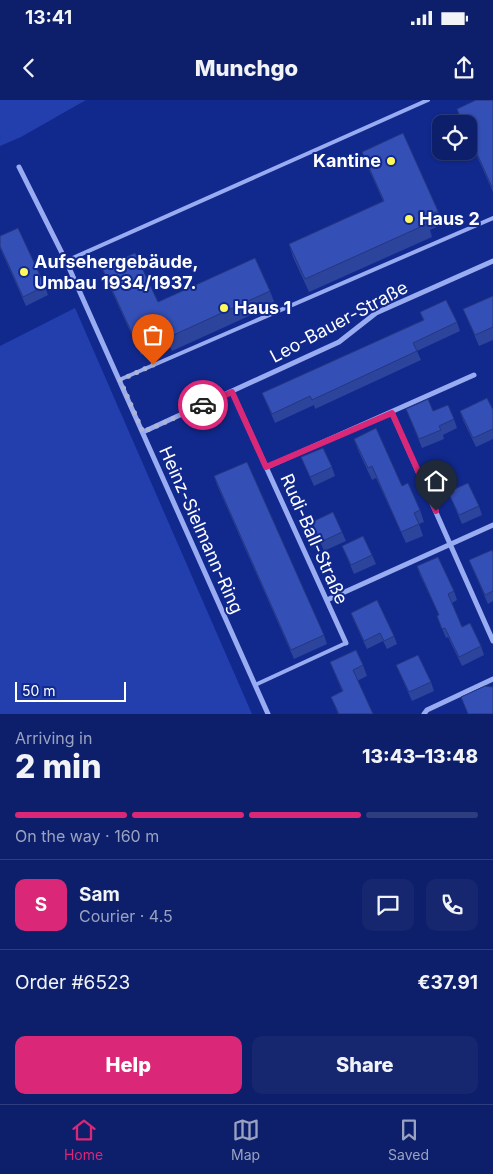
<!DOCTYPE html>
<html lang="en">
<head>
<meta charset="utf-8">
<style>
  body { margin:0; font-family:Inter,sans-serif; background:#162770; color:#f1f3f6; height:100vh; display:flex; flex-direction:column; font-size:19px; white-space:nowrap }
  * { box-sizing:border-box; margin:0 }
  p { font-size:16px; color:#9aa2c1 }
  .icon { flex:none; width:28px; height:28px; fill:none; stroke:currentColor; stroke-width:2; stroke-linecap:round; stroke-linejoin:round }
  .map { position:relative; height:614px; overflow:hidden }
  .details { display:flex; flex-direction:column; background:#0d1f6a; flex:1 }
  .details>* { flex:none }
  .buttons { position:absolute; left:432px; top:15px; display:grid; gap:10px }
  .buttons a { display:grid; place-items:center; width:45px; height:45px; border-radius:10px; background:#0d1f6a; box-shadow:0 1px 4px #0004,0 0 0 1px #2d3d7e; font-size:25px }
  .scale { position:absolute; left:15px; bottom:12px; width:111px; box-sizing:border-box; padding-left:5px; border:2px solid #fff; border-top:0; font-size:14px; line-height:18px; white-space:nowrap; color:#fff; -webkit-text-stroke:4px #11298d; paint-order:stroke }
  .pin { position:absolute; display:grid; place-items:center; width:42px; height:42px; color:#fff; margin:-51px -21px; border-radius:50% 50% 50% 0; rotate:-45deg; box-shadow:0 0 5px #0007 }
  .pin .icon { rotate:45deg }
  .courier { position:absolute; display:grid; place-items:center; width:50px; height:50px; margin:-25px; border:4px solid #db2777; border-radius:50%; background:#fff; color:#222; box-shadow:0 1px 6px #0007 }
  .summary em { font-style:normal; font-weight:800 }
  .summary div { display:flex; flex-direction:column-reverse }
  .summary { display:flex; align-items:center; justify-content:space-between; height:85px; padding:0 15px }
  h1 { font-size:32px; font-weight:800; line-height:38px }
  .bar { display:grid; grid-template-columns:repeat(4,1fr); gap:8px 5px; align-content:center; height:60px; padding:0 15px }
  .bar i { height:6px; border-radius:4px; background:#2d3d7e }
  .bar .selected { background:#db2777 }
  .bar p { grid-column:span 4 }
  .line { display:flex; align-items:center; gap:12px; padding:0 15px; border-top:1px solid #2d3d7e }
  .line div { flex:1 }
  .round { display:grid; place-items:center; flex:none; width:52px; height:52px; border-radius:10px; background:#162770 }
  .cta { display:flex; gap:10px; margin-top:auto; padding:10px 15px }
  .cta a { flex:1; height:58px; border-radius:10px; background:#db2777; color:#fff; font-size:20px; font-weight:800; line-height:58px; text-align:center }
  .cta a+a { background:#162770; color:#f1f3f6 }
  .status { display:flex; justify-content:space-between; align-items:center; height:35px; padding:0 25px; background:#0d1f6a; direction:ltr }
  .status svg { height:14px; fill:currentColor }
  header { display:flex; justify-content:space-between; align-items:center; height:65px; padding:0 15px; background:#0d1f6a; font-size:22px; font-weight:800 }
  .tab-bar { display:flex; justify-content:space-around; align-items:center; height:70px; border-top:1px solid #2d3d7e; background:#0d1f6a; font-size:14px; color:#9aa2c1 }
  .tab-bar a { display:grid; justify-items:center; gap:2px }
  .tab-bar .selected { color:#db2777 }
  .map>svg:first-child { display:block }
  .green { fill:#223fad }
  .lines { fill:none; stroke-linecap:round; stroke-linejoin:round }
  .lane { stroke:#99acf2; stroke-width:4 }
  .street { stroke:#99acf2; stroke-width:5 }
  .wall { fill:#2d449c }
  .building { fill:#344fb5; stroke:#24377f }
  .done { stroke:#acb4d7; stroke-width:5; stroke-dasharray:0 9 }
  .route { stroke:#db2777; stroke-width:6 }
  .poi-dot { fill:#fff85a; stroke:#11298d; stroke-width:2 }
  .labels { text-anchor:middle; stroke-width:4; stroke-linejoin:round; paint-order:stroke }
  .poi-label { font-size:18px; font-weight:bold; fill:#fff; stroke:#11298d; text-anchor:start }
  .street-label { font-size:18px; fill:#fff; stroke:#11298d }
</style>
</head>
<body>
<div class="status"><b>13:41</b><svg viewBox="0 0 49 12"><path d="M0 12V9h3v3zM5 12V6h3v6zM10 12V3h3v9zM15 12V0h3v12zM26 1h20v11H26zM47 4h2v5h-2z"/></svg></div>
<header><svg class="icon" aria-label="back" viewBox="0 0 24 24"><path d="M15 5l-7 7 7 7"/></svg>Munchgo<svg class="icon" aria-label="share" viewBox="0 0 24 24"><path d="M12 15V3M7 8l5-5 5 5M5 13v7h14v-7"/></svg></header>
<div class="map">
<svg width="493" height="614" viewBox="0 0 493 614">
  <rect width="100%" height="100%" fill="#11298d"/>
  <path class="green" d="M0,0H86L21,37L0,46Z
    M75,208L252,614H0V246Z"/>
  <g class="lines">
    <path class="lane" d="M66,161L428,0
      M119,280L493,118
      M255,585L346,543"/>
    <path class="street" d="M19,67L66,161L268,614
      M232,292L346,543
      M392,313L493,541
      M143,332L339,242L376,213L493,161
      M267,367L474,275
      M327,500L493,425
      M424,614L427,610L493,579"/>
  </g>
  <path class="wall" d="M493,0V92L469,38V24H462L457,9Z
    M362,52L438,111L443,124L430,130L432,137L309,192L293,157L289,144L383,101L367,65Z
    M0,136L45,186L48,195L26,206L0,148Z
    M102,168L158,202L270,191L275,204L172,251L168,243L141,255L107,181Z
    M493,196V240L479,246L463,209Z
    M420,212L457,222L460,231L417,251L421,260L315,309L314,305L275,323L262,293L423,220Z
    M406,309L433,311L454,319L457,328L443,335L444,339L422,348Z
    M493,310V339L476,347L463,320L460,311Z
    M354,339L402,386L420,410L424,422L419,424L423,436L406,443L376,378L372,380L358,350Z
    M301,357L332,367L335,376L314,386Z
    M214,376L324,535L327,544L294,559L217,385Z
    M448,392L479,406L482,415L462,424Z
    M312,422L342,432L346,441L324,451Z
    M342,446L372,455L376,464L354,474Z
    M493,453V501L488,504L469,460Z
    M417,466L454,491L457,500L452,503L462,527L481,546L484,555L462,566L448,537L446,538L437,516L439,515L420,475Z
    M351,513L394,536L397,544L387,549L383,541L367,549L354,521Z
    M330,562L363,565L367,576L357,581L373,614H338L331,597L342,591Z
    M396,565L431,582L434,591L412,601Z"/>
  <path class="building" d="M476,0H493V87H492L469,36V24H463L457,9Z
    M403,33L438,111L424,117L427,124L305,179L289,144L384,101L362,52Z
    M18,128L45,186L23,197L0,146V136Z
    M135,153L158,202L255,158L270,191L167,238L163,230L136,242L102,168Z
    M493,196V227L475,235L463,209Z
    M446,200L457,222L413,243L417,251L312,300L310,296L272,314L262,293L424,220L420,212Z
    M487,298L493,310V329L473,338L460,311Z
    M428,299L433,311L448,305L454,319L439,326L441,330L419,339L406,309Z
    M376,328L402,386L408,383L420,410L414,413L419,424L401,432L372,366L368,368L354,339Z
    M323,348L332,367L310,377L301,357Z
    M247,362L324,535L291,550L214,376Z
    M468,383L479,406L459,415L448,392Z
    M333,412L342,432L321,442L312,422Z
    M363,436L372,455L351,465L342,446Z
    M492,450L493,453V491L485,495L469,460Z
    M438,457L454,491L448,494L462,527L470,523L481,546L459,557L445,528L442,529L437,516L439,515L417,466Z
    M377,500L394,536L384,541L380,533L364,541L351,513Z
    M356,550L363,565L353,570L373,614H339L331,597L343,591L330,562Z
    M418,555L431,582L409,592L396,565Z
    M485,586L493,587V614H468L461,597Z"/>
  <g class="lines">
    <path class="done" d="M153,265L120,280L143,332L203,305"/>
    <path class="route" d="M203,305L232,292L266,367L392,313L436,411"/>
  </g>
  <g class="poi-dot">
    <circle cx="391" cy="61" r="5"/>
    <circle cx="409" cy="119" r="5"/>
    <circle cx="24" cy="172" r="5"/>
    <circle cx="224" cy="208" r="5"/>
  </g>
  <g class="labels">
    <g class="poi-label">
      <text x="381" y="67" text-anchor="end">Kantine</text>
      <text x="419" y="125">Haus 2</text>
      <text x="34" y="168">Aufsehergebäude,<tspan x="34" dy="21">Umbau 1934/1937.</tspan></text>
      <text x="234" y="214">Haus 1</text>
    </g>
    <g class="street-label">
      <text transform="translate(339 222) rotate(-28)" y="6">Leo-Bauer-Straße</text>
      <text transform="translate(201 430) rotate(66)" y="6">Heinz-Sielmann-Ring</text>
      <text transform="translate(314 439) rotate(66)" y="6">Rudi-Ball-Straße</text>
    </g>
  </g>
</svg>
<div class="buttons">
<a><svg class="icon" aria-label="locate" viewBox="0 0 24 24"><circle cx="12" cy="12" r="6"/><path d="M12 2v4M12 18v4M2 12h4M18 12h4"/></svg></a>
</div>
<div class="scale">50 m</div>
<div class="pin" style="left:153px;top:265px;background:#ea580c"><svg class="icon" aria-label="bag" viewBox="0 0 24 24"><path d="M5 8h14l-1 12H6zM9 8a3 3 0 0 1 6 0"/></svg></div>
<div class="pin" style="left:436px;top:411px;background:#1f2937"><svg class="icon" aria-label="home" viewBox="0 0 24 24"><path d="M3 11l9-7 9 7M6 9v11h12V9"/></svg></div>
<div class="courier" style="left:203px;top:305px"><svg class="icon" aria-label="car" viewBox="0 0 24 24"><path d="M5 17H2v-5l4-1 3-4h7l3 4 3 1v5h-3M9 17h6M6 11h13"/><circle cx="7" cy="17" r="2"/><circle cx="17" cy="17" r="2"/></svg></div>
</div>
<section class="details">
<div class="summary"><div><h1>2 min</h1><p>Arriving in</p></div><em>13:43–13:48</em></div>
<div class="bar"><i class="selected"></i><i class="selected"></i><i class="selected"></i><i></i><p>On the way · 160 m</p></div>
<div class="line" style="height:90px"><b class="round" style="background:#db2777;color:#fff">S</b><div><b>Sam</b><p>Courier · 4.5</p></div><a class="round"><svg class="icon" aria-label="chat" viewBox="0 0 24 24"><path d="M4 5h16v11H9l-5 4z"/></svg></a><a class="round"><svg class="icon" aria-label="phone" viewBox="0 0 24 24"><path d="M5 4h4l2 5-3 2q2 4 5 5l2-3 5 2v4C11 20 4 13 5 4z"/></svg></a></div>
<div class="line" style="height:65px"><div>Order #6523</div><b>€37.91</b></div>
<div class="cta"><a>Help</a><a>Share</a></div>
</section>
<nav class="tab-bar">
<a class="selected"><svg class="icon" aria-label="home" viewBox="0 0 24 24"><path d="M3 11l9-7 9 7M6 9v11h12V9"/></svg>Home</a>
<a><svg class="icon" aria-label="map" viewBox="0 0 24 24"><path d="M3 6l6-2 6 2 6-2v14l-6 2-6-2-6 2zM9 4v14M15 6v14"/></svg>Map</a>
<a><svg class="icon" aria-label="saved" viewBox="0 0 24 24"><path d="M7 4h10v16l-5-4-5 4z"/></svg>Saved</a>
</nav>
</body>
</html>
